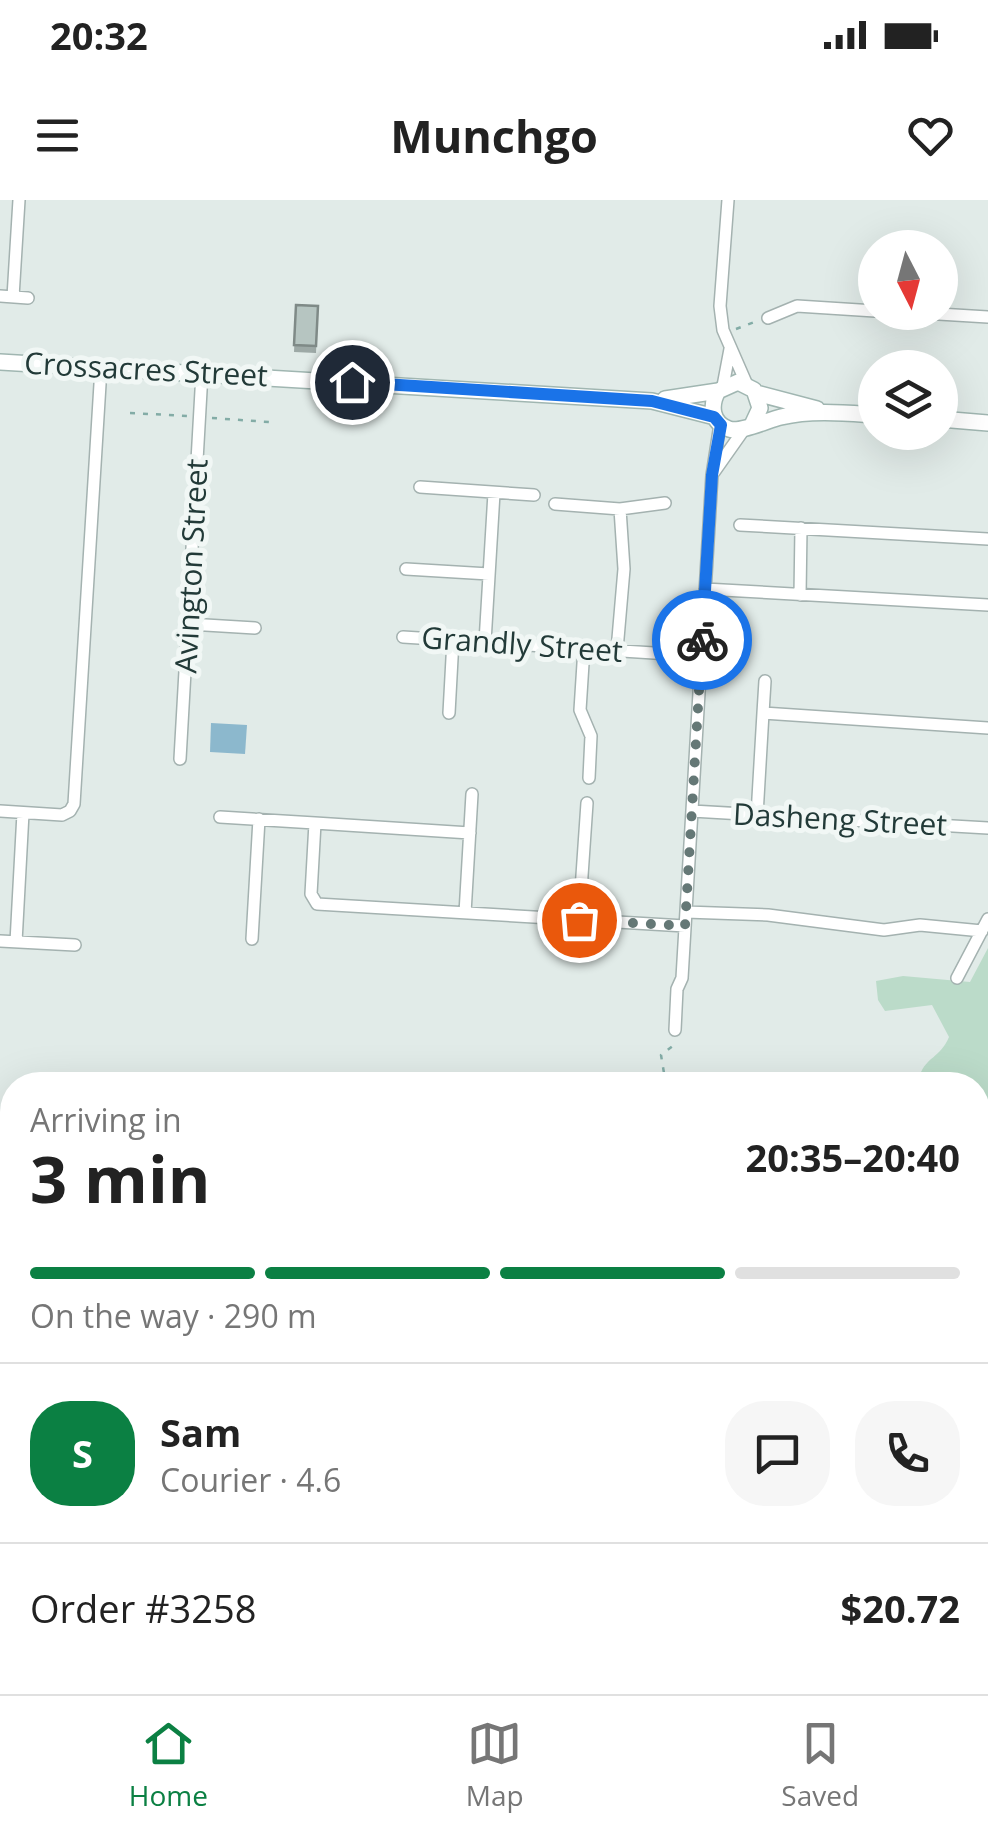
<!DOCTYPE html>
<html lang="en">
<head>
<meta charset="utf-8">
<style>
  body { margin:0; font-family:"Open Sans",sans-serif; background:#f6f6f6; color:#222; height:100vh; display:flex; flex-direction:column; font-size:38px; white-space:nowrap }
  * { box-sizing:border-box; margin:0 }
  p { font-size:32px; color:#767676 }
  .icon { flex:none; width:55px; height:55px; fill:none; stroke:currentColor; stroke-width:2; stroke-linecap:round; stroke-linejoin:round }
  .map { position:relative; flex:1; overflow:hidden }
  .panel { position:absolute; left:0px; top:872px; width:990px; height:622px; display:flex; flex-direction:column; background:#fff; border-radius:40px 40px 0 0; box-shadow:0 10px 40px #0002 }
  .panel>* { flex:none }
  .needle { width:65px; rotate:174deg }
  .buttons { position:absolute; left:858px; top:30px; display:grid; gap:20px }
  .buttons a { display:grid; place-items:center; width:100px; height:100px; border-radius:50%; background:#fff; box-shadow:0 10px 40px #0002; font-size:50px }
  .pin { position:absolute; display:grid; place-items:center; width:85px; height:85px; color:#fff; margin:-42px; border:5px solid #fff; border-radius:50%; box-shadow:0 2px 10px #0007 }
  .courier { position:absolute; display:grid; place-items:center; width:100px; height:100px; margin:-50px; border:8px solid #1a73e8; border-radius:50%; background:#fff; color:#222; box-shadow:0 2px 12px #0007 }
  .summary em { font-style:normal; font-weight:700 }
  .summary div { display:flex; flex-direction:column-reverse }
  .summary { display:flex; align-items:center; justify-content:space-between; height:170px; padding:0 30px }
  h1 { font-size:65px; font-weight:700; line-height:75px }
  .bar { display:grid; grid-template-columns:repeat(4,1fr); gap:15px 10px; align-content:center; height:120px; padding:0 30px }
  .bar i { height:12px; border-radius:8px; background:#e0e0e0 }
  .bar .selected { background:#0b8043 }
  .bar p { grid-column:span 4 }
  .line { display:flex; align-items:center; gap:25px; padding:0 30px; border-top:2px solid #e0e0e0 }
  .line div { flex:1 }
  .round { display:grid; place-items:center; flex:none; width:105px; height:105px; border-radius:40px; background:#f6f6f6 }
  .status { display:flex; justify-content:space-between; align-items:center; height:70px; padding:0 50px; background:#fff; direction:ltr }
  .status svg { height:28px; fill:currentColor }
  header { display:flex; justify-content:space-between; align-items:center; height:130px; padding:0 30px; background:#fff; font-size:45px; font-weight:700 }
  .tabs { display:flex; justify-content:space-around; align-items:center; height:140px; border-top:2px solid #e0e0e0; background:#fff; font-size:28px; color:#767676 }
  .tabs a { display:grid; justify-items:center; gap:5px }
  .tabs .selected { color:#0b8043 }
  .map>svg:first-child { display:block }
  .green { fill:#bbdbc9 }
  .water { fill:#8cb8cd }
  .lines { fill:none; stroke-linecap:round; stroke-linejoin:round }
  .stream { stroke:#8cb8cd; stroke-width:4 }
  .street-casing { stroke:#a4b2b0; stroke-width:14 }
  .secondary-casing { stroke:#a0b6b1; stroke-width:18 }
  .path { stroke:#83aca6; stroke-width:2.5; stroke-dasharray:5 8; stroke-linecap:butt }
  .street { stroke:#fff; stroke-width:11 }
  .secondary { stroke:#fff; stroke-width:15 }
  .wall { fill:#9da9a6 }
  .building { fill:#b6c5c1; stroke:#7f8a87; stroke-width:2.5 }
  .done { stroke:#657876; stroke-width:10; stroke-dasharray:0 18 }
  .route { stroke:#1a73e8; stroke-width:12 }
  .labels { text-anchor:middle; stroke-width:10; stroke-linejoin:round; paint-order:stroke }
  .street-label { font-size:30px; fill:#223a38; stroke:#f1f7f5 }
</style>
</head>
<body>
<div class="status"><b>20:32</b><svg viewBox="0 0 49 12"><path d="M0 12V9h3v3zM5 12V6h3v6zM10 12V3h3v9zM15 12V0h3v12zM26 1h20v11H26zM47 4h2v5h-2z"/></svg></div>
<header><svg class="icon" aria-label="menu" viewBox="0 0 24 24"><path d="M4 6h16M4 12h16M4 18h16"/></svg>Munchgo<svg class="icon" aria-label="heart" viewBox="0 0 24 24"><path d="M12 20l-8-8c-3-5 5-10 8-4 3-6 11-1 8 4z"/></svg></header>
<div class="map">
<svg width="988" height="1494" viewBox="0 0 988 1494">
  <rect width="100%" height="100%" fill="#e1ebe8"/>
  <path class="green" d="M988,748V970L978,964V885H932L931,880L920,875C926,857 940,858 949,837L932,805L885,811L878,800L876,781L903,776L970,782Z
    M978,1010L988,1019V1131L978,1148Z
    M35,1483H396L381,1494H40Z"/>
  <path class="water" d="M211,523L247,525L245,554L210,552Z"/>
  <g class="lines">
    <path class="stream" d="M978,1050L988,1039
      M263,1494L289,1482"/>
    <g class="street-casing">
      <path id="street" d="M728,0L720,106L723,130L747,185
        M0,96L28,98
        M13,97L19,0
        M906,112L988,117
        M768,118L797,106L875,111
        M723,186L730,149
        M714,272L745,228
        M420,287L534,295
        M555,304L620,309L665,303
        M740,325L988,339
        M406,369L489,374
        M705,389L988,405
        M800,395L801,328
        M189,424L255,428
        M403,437L701,456
        M485,442L494,293
        M584,448L580,510L591,536L589,578
        M617,450L624,369L620,309
        M449,513L453,440
        M763,513L765,481
        M180,559L202,173
        M0,611L62,615L70,611L74,604L101,168
        M692,611L988,628
        M757,615L763,513L988,528
        M220,617L315,623
        M470,633L315,623L311,694L317,704L685,726
        M686,712L768,715L884,730L920,725L982,731
        M465,713L472,594
        M579,719L587,603
        M252,739L259,619
        M0,741L75,745
        M16,742L23,613
        M957,778L988,719
        M675,830L677,789L682,778L712,275L720,224
        M0,1020L5,925
        M0,1235L10,1260
        M978,1256L988,1259
        M12,1259C0,1269 0,1283 12,1292
        M978,1363L988,1356
        M544,1482L548,1494
        M707,1482L710,1494
        M869,1482L873,1494
        M418,1494L444,1482"/>
    </g>
    <g class="secondary-casing">
      <path id="secondary" d="M0,162L652,201L715,217
        M756,193L817,209
        M665,199L718,191
        M940,219L988,223
        M753,223L760,208L754,190L738,182L718,191C710,205 711,223 729,229C740,233 768,220 781,217C812,210 844,213 875,215
        M978,982L988,992
        M0,1468L12,1463"/>
    </g>
    <path class="path" d="M736,129L757,121
      M130,213L189,216
      M212,218L269,222
      M666,885L661,855L674,845
      M978,1128L988,1111
      M178,1482L182,1494
      M86,1486L134,1489L162,1482
      M382,1494L397,1482"/>
    <use href="#street" class="street"/>
    <use href="#secondary" class="secondary"/>
  </g>
  <path class="wall" d="M296,105L318,106L316,153L294,152Z"/>
  <path class="building" d="M296,105L318,106L316,146L294,145Z"/>
  <g class="lines">
    <path class="done" d="M579,720L685,726L702,440"/>
    <path class="route" d="M352,182L652,201L714,217L721,225L712,275L702,440"/>
  </g>
  <g class="labels">
    <g class="street-label">
      <text transform="translate(146 170) rotate(3)" y="10">Crossacres Street</text>
      <text transform="translate(192 366) rotate(-87)" y="10">Avington Street</text>
      <text transform="translate(522 445) rotate(4)" y="10">Grandly Street</text>
      <text transform="translate(840 620) rotate(3)" y="10">Dasheng Street</text>
    </g>
  </g>
</svg>
<div class="buttons">
<a><svg class="needle" viewBox="-14 -14 28 28"><path d="M0-13l5 13h-10z" fill="#e53935"/><path d="M0 13l5-13h-10z" fill="#767676"/></svg></a>
<a><svg class="icon" aria-label="layers" viewBox="0 0 24 24"><path d="M12 4l9 5-9 5-9-5zM3 14l9 5 9-5"/></svg></a>
</div>
<div class="pin" style="left:579px;top:720px;background:#ea580c"><svg class="icon" aria-label="bag" viewBox="0 0 24 24"><path d="M5 8h14l-1 12H6zM9 8a3 3 0 0 1 6 0"/></svg></div>
<div class="pin" style="left:352px;top:182px;background:#1f2937"><svg class="icon" aria-label="home" viewBox="0 0 24 24"><path d="M3 11l9-7 9 7M6 9v11h12V9"/></svg></div>
<div class="courier" style="left:702px;top:440px"><svg class="icon" aria-label="bike" viewBox="0 0 24 24"><circle cx="6" cy="16" r="4"/><circle cx="18" cy="16" r="4"/><path d="M6 16l4-8h5l3 8M10 8l3 8H6M13 5h3"/></svg></div>
<section class="panel">
<div class="summary"><div><h1>3 min</h1><p>Arriving in</p></div><em>20:35–20:40</em></div>
<div class="bar"><i class="selected"></i><i class="selected"></i><i class="selected"></i><i></i><p>On the way · 290 m</p></div>
<div class="line" style="height:180px"><b class="round" style="background:#0b8043;color:#fff">S</b><div><b>Sam</b><p>Courier · 4.6</p></div><a class="round"><svg class="icon" aria-label="chat" viewBox="0 0 24 24"><path d="M4 5h16v11H9l-5 4z"/></svg></a><a class="round"><svg class="icon" aria-label="phone" viewBox="0 0 24 24"><path d="M5 4h4l2 5-3 2q2 4 5 5l2-3 5 2v4C11 20 4 13 5 4z"/></svg></a></div>
<div class="line" style="height:130px"><div>Order #3258</div><b>$20.72</b></div>
</section>
</div>
<nav class="tabs">
<a class="selected"><svg class="icon" aria-label="home" viewBox="0 0 24 24"><path d="M3 11l9-7 9 7M6 9v11h12V9"/></svg>Home</a>
<a><svg class="icon" aria-label="map" viewBox="0 0 24 24"><path d="M3 6l6-2 6 2 6-2v14l-6 2-6-2-6 2zM9 4v14M15 6v14"/></svg>Map</a>
<a><svg class="icon" aria-label="saved" viewBox="0 0 24 24"><path d="M7 4h10v16l-5-4-5 4z"/></svg>Saved</a>
</nav>
</body>
</html>
